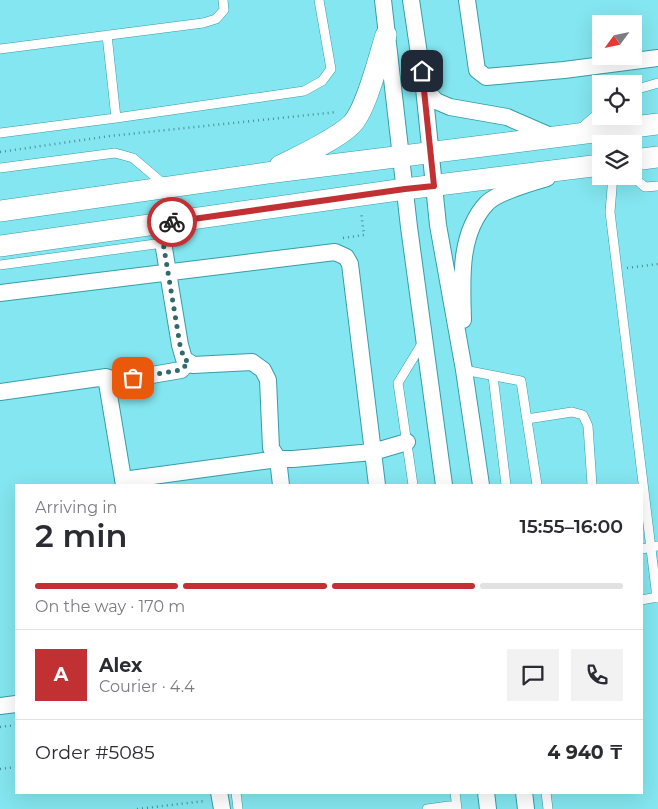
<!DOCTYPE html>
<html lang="en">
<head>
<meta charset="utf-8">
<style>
  body { margin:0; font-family:Montserrat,sans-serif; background:#f2f2f3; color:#2b2b33; height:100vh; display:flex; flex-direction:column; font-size:19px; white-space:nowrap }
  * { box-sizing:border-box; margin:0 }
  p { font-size:16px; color:#7c7c81 }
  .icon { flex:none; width:28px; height:28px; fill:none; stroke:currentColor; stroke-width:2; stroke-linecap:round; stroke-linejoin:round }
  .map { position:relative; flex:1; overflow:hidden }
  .drawer { position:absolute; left:15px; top:484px; width:628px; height:310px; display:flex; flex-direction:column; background:#fff; border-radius:0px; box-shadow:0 5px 20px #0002 }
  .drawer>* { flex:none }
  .needle { width:32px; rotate:237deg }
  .controls { position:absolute; left:592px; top:15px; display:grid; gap:10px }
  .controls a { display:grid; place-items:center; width:50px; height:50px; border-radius:0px; background:#fff; box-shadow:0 5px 20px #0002; font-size:25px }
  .pin { position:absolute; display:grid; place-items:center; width:42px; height:42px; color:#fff; margin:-21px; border-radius:10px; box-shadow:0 2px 8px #0006 }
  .courier { position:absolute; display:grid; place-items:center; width:50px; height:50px; margin:-25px; border:4px solid #c13134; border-radius:50%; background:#fff; color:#222; box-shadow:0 1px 6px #0007 }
  .overview em { font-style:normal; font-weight:600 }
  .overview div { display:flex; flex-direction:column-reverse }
  .overview { display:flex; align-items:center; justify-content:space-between; height:85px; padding:0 20px }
  h1 { font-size:32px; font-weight:600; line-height:38px }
  .bar { display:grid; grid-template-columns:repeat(4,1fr); gap:8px 5px; align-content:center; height:60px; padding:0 20px }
  .bar i { height:6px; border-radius:4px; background:#e1e1e2 }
  .bar .on { background:#c13134 }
  .bar p { grid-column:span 4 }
  .line { display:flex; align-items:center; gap:12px; padding:0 20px; border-top:1px solid #e1e1e2 }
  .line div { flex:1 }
  .round { display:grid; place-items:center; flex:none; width:52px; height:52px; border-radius:0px; background:#f2f2f3 }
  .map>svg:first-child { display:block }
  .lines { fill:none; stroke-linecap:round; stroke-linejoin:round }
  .service-casing { stroke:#369da8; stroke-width:10 }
  .minor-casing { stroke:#369da8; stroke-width:18 }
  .tertiary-casing { stroke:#369da8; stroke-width:22 }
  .path { stroke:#4a8f96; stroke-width:2.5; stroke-dasharray:1 4; stroke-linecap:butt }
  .service { stroke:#fff; stroke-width:9 }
  .minor { stroke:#fff; stroke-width:16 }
  .tertiary { stroke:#fff; stroke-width:21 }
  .done { stroke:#31696e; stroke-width:5; stroke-dasharray:0 9 }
  .route { stroke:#c13134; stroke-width:6 }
</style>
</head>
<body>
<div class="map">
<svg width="658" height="809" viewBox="0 0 658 809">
  <rect width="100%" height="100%" fill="#84e6f0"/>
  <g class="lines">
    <g class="service-casing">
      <path id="service" d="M107,35L116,118L304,91L322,81L331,69L319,0
        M0,49L203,23L216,19L224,10L223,0
        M634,90L658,83
        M579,130L601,111
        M0,133L116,118
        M0,168L115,153L133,158L165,185
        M613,176L610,212L657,598
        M632,176L645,187L658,186
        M0,265L163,243
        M464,370L521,381L537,485
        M493,376L506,485
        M527,419L572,412L583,415L588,426L592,485
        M413,485L398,383L423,342
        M641,549L658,546
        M641,600L658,597
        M236,792L238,809
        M455,792L457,809
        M546,792L548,809
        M427,809L456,805"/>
    </g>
    <g class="minor-casing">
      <path id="minor" d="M383,0L409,227L444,485
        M411,0L424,88L438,225L464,370L481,485
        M467,0L477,70L486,77L564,70L658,58
        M424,88L436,101L450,107L507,117L553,137
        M160,224L180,345L184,359L193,365L252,362L263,370L268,380L271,448L278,459H293L373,452L407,442
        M0,293L335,252L346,257L350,264L377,485
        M463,320C462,281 458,234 487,203C497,193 533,182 547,178
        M106,377L124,485
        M0,392L106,377L117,381L181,370L189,362
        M123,480L278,459L281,485
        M0,706L16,704
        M219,792L222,809
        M486,792L488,809
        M524,792L526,809"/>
    </g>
    <g class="tertiary-casing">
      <path id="tertiary" d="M634,160L658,157
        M280,166C300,156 335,140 351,125C366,111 379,57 386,35
        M0,211L267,173L658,124
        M0,246L405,189L601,165"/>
    </g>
    <path class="path" d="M0,152L110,136L337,112
      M343,238L364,235L361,212
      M627,268L658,264
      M0,727L16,725
      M0,769L16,767
      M137,809L205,801"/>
    <use href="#service" class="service"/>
    <use href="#minor" class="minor"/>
    <use href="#tertiary" class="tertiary"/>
  </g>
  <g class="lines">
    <path class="done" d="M133,378L181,370L189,362L184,359L180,345L160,224L172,222"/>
    <path class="route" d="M172,222L405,189L434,186L422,71"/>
  </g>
</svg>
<div class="controls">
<a><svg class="needle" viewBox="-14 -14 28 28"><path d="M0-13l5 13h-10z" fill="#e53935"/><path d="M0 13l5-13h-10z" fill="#7c7c81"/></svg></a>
<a><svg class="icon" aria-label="locate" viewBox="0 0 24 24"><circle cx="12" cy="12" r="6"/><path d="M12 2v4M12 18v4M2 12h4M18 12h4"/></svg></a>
<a><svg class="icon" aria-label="layers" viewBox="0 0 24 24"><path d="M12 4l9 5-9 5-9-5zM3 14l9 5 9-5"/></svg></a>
</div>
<div class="pin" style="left:133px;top:378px;background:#ea580c"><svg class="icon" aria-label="bag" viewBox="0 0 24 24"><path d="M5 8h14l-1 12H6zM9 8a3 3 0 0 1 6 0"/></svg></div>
<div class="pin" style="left:422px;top:71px;background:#1f2937"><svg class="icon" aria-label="home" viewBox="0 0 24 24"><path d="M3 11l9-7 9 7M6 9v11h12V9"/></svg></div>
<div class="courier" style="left:172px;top:222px"><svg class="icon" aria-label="bike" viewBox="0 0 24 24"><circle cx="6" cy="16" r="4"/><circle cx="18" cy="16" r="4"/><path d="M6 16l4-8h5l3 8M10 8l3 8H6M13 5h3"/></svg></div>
<section class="drawer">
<div class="overview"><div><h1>2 min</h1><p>Arriving in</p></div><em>15:55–16:00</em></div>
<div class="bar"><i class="on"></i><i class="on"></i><i class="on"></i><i></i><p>On the way · 170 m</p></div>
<div class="line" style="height:90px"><b class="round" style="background:#c13134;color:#fff">A</b><div><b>Alex</b><p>Courier · 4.4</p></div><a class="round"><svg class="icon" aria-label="chat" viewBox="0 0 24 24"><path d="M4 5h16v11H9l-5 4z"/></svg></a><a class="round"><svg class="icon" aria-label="phone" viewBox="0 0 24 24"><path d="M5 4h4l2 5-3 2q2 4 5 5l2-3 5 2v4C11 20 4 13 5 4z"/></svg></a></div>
<div class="line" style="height:65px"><div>Order #5085</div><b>4 940 ₸</b></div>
</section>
</div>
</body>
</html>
